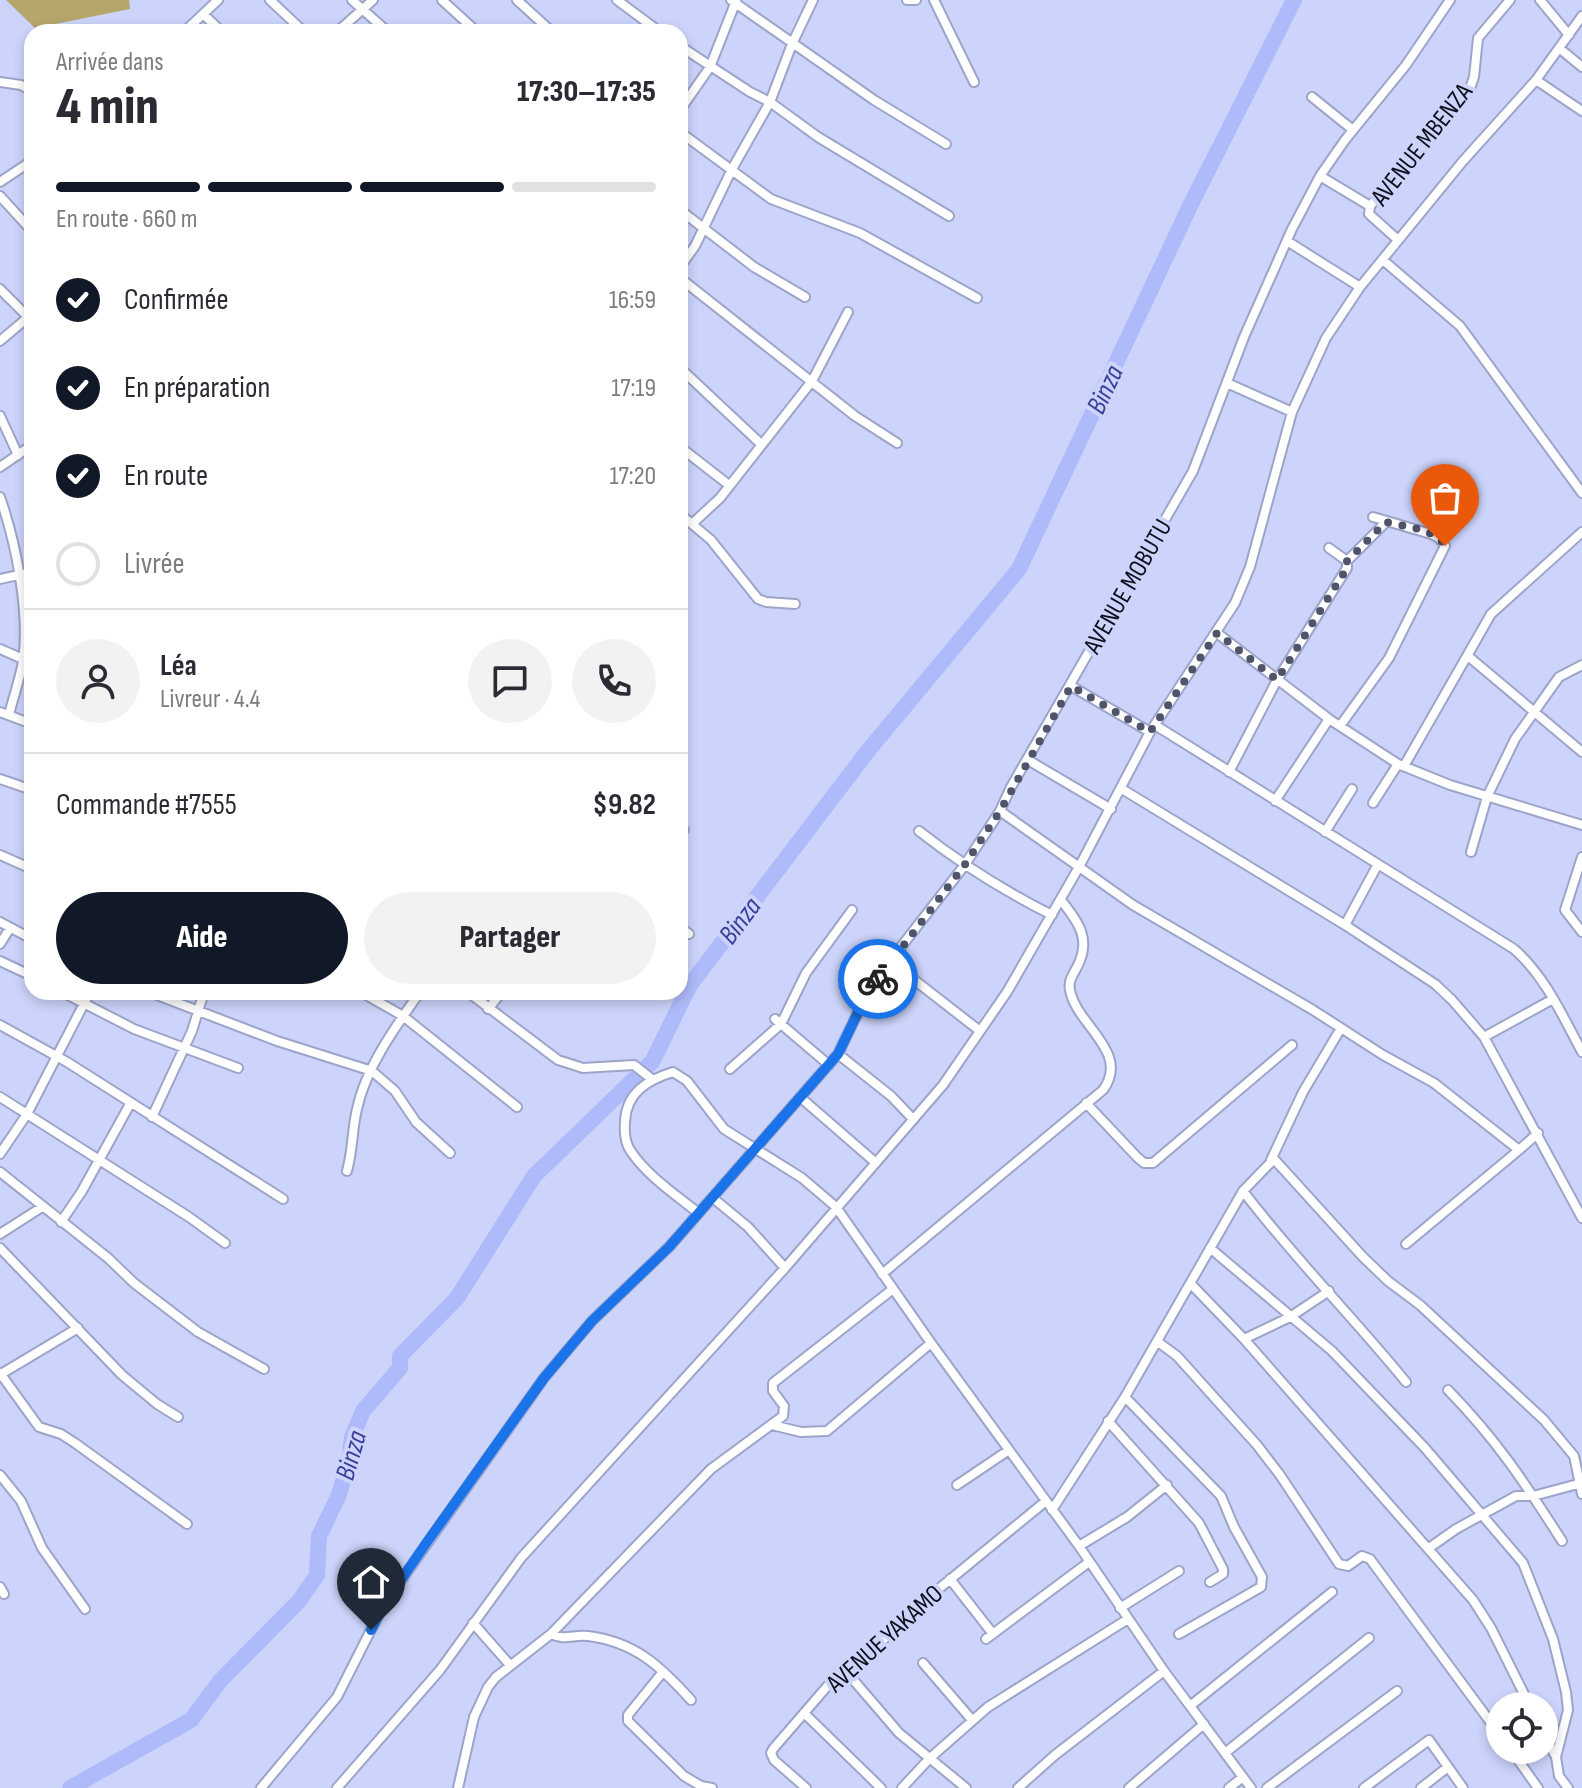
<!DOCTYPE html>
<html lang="fr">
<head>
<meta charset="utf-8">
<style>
  body { margin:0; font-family:"Sofia Sans Condensed",sans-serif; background:#f2f2f3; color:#2b2b33; height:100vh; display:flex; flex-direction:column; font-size:30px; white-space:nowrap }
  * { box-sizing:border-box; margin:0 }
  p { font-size:26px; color:#7c7c81 }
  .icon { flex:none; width:44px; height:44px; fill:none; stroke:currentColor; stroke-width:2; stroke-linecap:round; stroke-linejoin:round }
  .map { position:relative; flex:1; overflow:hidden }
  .drawer { position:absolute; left:24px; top:24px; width:664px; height:976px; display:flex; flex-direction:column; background:#fff; border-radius:24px; box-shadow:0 4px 12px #0003 }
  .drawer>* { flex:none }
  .buttons { position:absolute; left:1486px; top:1692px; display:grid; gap:16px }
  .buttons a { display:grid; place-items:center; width:72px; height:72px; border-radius:50%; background:#fff; box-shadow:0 4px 12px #0003; font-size:40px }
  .pin { position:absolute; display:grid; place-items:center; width:68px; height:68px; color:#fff; margin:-82px -34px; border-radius:50% 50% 50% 0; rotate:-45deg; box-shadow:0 0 8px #0007 }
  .pin .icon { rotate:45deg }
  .courier { position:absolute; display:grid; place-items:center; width:80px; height:80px; margin:-40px; border:6px solid #1a73e8; border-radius:50%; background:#fff; color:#222; box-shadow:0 2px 10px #0007 }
  .overview em { font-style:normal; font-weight:800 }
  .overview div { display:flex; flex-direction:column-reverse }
  .overview { display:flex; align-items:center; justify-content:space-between; height:136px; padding:0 32px }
  h1 { font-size:52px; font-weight:800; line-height:60px }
  .bar { display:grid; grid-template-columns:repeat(4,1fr); gap:12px 8px; align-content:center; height:96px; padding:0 32px }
  .bar i { height:10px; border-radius:6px; background:#e1e1e2 }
  .bar .active { background:#111827 }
  .bar p { grid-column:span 4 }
  .line { display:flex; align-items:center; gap:20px; padding:0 32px; border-top:2px solid #e1e1e2 }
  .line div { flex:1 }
  .round { display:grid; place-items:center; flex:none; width:84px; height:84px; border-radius:42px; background:#f2f2f3 }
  ol { padding:0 32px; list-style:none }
  li { display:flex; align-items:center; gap:24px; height:88px }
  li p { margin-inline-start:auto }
  li .icon { padding:8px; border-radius:50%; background:#111827; color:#fff; stroke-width:4 }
  li:last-child { color:#7c7c81 }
  li i { width:44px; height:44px; border:4px solid #e1e1e2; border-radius:50% }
  .primary-button { display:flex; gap:16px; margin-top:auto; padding:16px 32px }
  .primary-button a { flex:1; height:92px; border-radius:48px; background:#111827; color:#fff; font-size:32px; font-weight:800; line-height:92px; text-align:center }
  .primary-button a+a { background:#f2f2f3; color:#2b2b33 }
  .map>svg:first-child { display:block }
  .green { fill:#b5a66c }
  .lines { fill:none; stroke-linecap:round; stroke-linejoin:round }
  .river { stroke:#aebaf9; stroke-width:16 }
  .street-casing { stroke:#9da4c9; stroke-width:12 }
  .street { stroke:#fff; stroke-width:8 }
  .done { stroke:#50546a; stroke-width:8; stroke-dasharray:0 14.4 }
  .route { stroke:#1a73e8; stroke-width:10 }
  .labels { text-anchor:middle; stroke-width:8; stroke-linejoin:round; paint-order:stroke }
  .street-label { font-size:26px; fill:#0d0f1c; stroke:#ccd4fb }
  .water-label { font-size:28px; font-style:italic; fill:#3a3f98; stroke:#ccd4fb }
</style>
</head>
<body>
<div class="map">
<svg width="1582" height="1788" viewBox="0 0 1582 1788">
  <rect width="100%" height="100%" fill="#ccd4fb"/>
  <path class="green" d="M6,0H129L130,9L35,28Z"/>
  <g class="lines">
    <path class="river" d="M70,1788L191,1720L220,1681L299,1601L317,1575L319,1536L338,1497L349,1463L352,1437L363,1411L400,1368V1356L457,1298L534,1176L652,1062L690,985L867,752L1019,569L1190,206L1294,0"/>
    <g class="street-casing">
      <path id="street" d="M270,0L304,32
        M352,0L388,32
        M442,0L477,32
        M517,0L552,32
        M617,0L660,32
        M731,0L874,100L946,144
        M907,0H916
        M934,0L974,82
        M1540,0L1569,35
        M203,14L222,32
        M184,32L218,0
        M337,32L373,0
        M680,46L750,92L770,102L818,137L949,216
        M1559,48L1582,67
        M1536,80L1582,111
        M0,82L21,85L32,91
        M1312,97L1353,130
        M680,110L710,67L736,1
        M680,132L771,199L860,233L977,298
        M1320,176L1370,206
        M0,182L27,164L32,157
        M0,196L32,231
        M680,210L754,267L805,297
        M1398,240L1369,214L1370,206L1469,91L1474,77L1478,38L1510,0
        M1287,241L1360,287
        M1384,261L1460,326L1582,493
        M680,267L695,246L732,169L770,102L792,44L813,0
        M680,278L855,416L897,443
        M0,289L28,317
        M0,341L32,314
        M680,368L761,444
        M1227,383L1292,412
        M0,416L18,455
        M680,447L729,485
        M0,467L32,445
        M0,497C16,543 30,613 23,661C20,679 13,698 9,715
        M680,514L711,540L758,599L766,602L795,604
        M693,523L720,498L812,381L848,312
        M1329,548L1347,561
        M0,579L32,572
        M1217,633L1329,719L1398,764L1450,785L1582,825
        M0,649L32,663
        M1468,656L1582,752
        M1071,686L1150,732
        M0,712L32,724
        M1155,725L1514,949C1545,976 1562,1015 1582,1052
        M1340,726L1389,658L1445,546L1439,538L1431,534L1373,517
        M1028,760L1111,809
        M1404,766L1491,614L1582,532
        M1229,772L1277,680L1347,568V561L1386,522
        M0,779L32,790
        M1122,789L1345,925L1435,984L1452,1000L1484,1037L1582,1218
        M1275,801L1329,719
        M1373,803L1398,764
        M1000,811L1133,905L1313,1010L1383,1055L1434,1083L1519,1150L1538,1133
        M680,826L684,830
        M919,831C961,864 1004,891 1052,915
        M1325,832L1352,789
        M1471,852L1487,797L1515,739L1559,677L1582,665
        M0,855L32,869
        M1582,857L1565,910L1582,932
        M0,922L32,939
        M1345,925L1378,864
        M680,927L689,934
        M0,944L10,928
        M0,961L32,976
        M890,961L980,1031
        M62,992L134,1029L238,1068
        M149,992L277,1041L372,1071L395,1091L416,1122L450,1153
        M361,992L403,1016L517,1107
        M468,992L558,1060L583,1068L634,1065L653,1080
        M488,1009L502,992
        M775,1019L829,1065
        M0,1025L67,1062L283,1199
        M1484,1037L1553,999
        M838,1054L891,1096L913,1119
        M730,1069L781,1024L806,973L852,910
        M0,1097L189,1217L225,1243
        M800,1097L876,1163
        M1086,1103L1137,1157L1144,1163H1153L1292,1045
        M152,1117L192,1031L204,992
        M0,1154L27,1114L90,992
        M1271,1160L1303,1092L1341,1028
        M347,1171C353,1150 352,1129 357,1109C366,1067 396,1026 420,992
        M0,1172L108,1258L134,1283L198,1332L264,1369
        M1243,1191C1294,1258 1353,1317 1406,1382
        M713,1198L748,1227L785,1268
        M697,1212C676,1195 648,1176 632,1153C625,1144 624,1133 625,1122C626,1093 647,1080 673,1072L687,1081L724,1129L802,1178L836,1207L931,1343L1079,1546L1164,1671L1251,1788
        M61,1222L82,1191L130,1104
        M0,1234L42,1207
        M1406,1244L1519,1150
        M0,1248L122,1375L157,1404L178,1417
        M1210,1248L1332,1351L1425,1448L1523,1563L1553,1639L1566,1692L1568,1710L1556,1757
        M882,1274L1103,1090C1131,1052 1076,1025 1070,990C1068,981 1073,975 1077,967C1092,939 1078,922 1061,900
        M1191,1284L1244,1339L1473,1600L1491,1628L1530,1706
        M1244,1339L1290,1317L1329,1291
        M1158,1342L1177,1356L1257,1445L1280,1475L1339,1564L1348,1566L1362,1556L1370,1559L1500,1735
        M0,1373L39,1427L61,1434L75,1443L187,1524
        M1,1374L78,1328
        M1448,1390C1496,1439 1525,1483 1562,1541
        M1125,1397L1221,1496L1234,1527L1262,1577L1261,1587L1179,1634
        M1108,1421L1199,1523L1223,1569V1574L1210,1582
        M772,1425L801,1432L827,1431L931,1343
        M0,1475L21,1501L42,1548L85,1609
        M957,1485L1009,1450
        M1052,1510L1125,1397L1243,1191L1274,1159L1363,1257L1388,1281L1420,1305L1544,1420L1574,1456L1582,1494
        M1079,1546L1127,1517L1167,1485
        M1429,1548L1456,1529L1516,1496H1533L1578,1484
        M950,1579L993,1634
        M0,1587L4,1594
        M1120,1608L1179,1571
        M473,1623L510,1665
        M551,1634C565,1641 574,1634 588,1636C636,1642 661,1667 691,1700
        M986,1639L1089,1562
        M923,1663L972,1720
        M843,1668L899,1733L966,1788
        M662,1673L628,1715V1721L684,1776L701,1786L712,1788
        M1190,1706L1332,1592
        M804,1713L881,1788
        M1544,1734L1556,1757L1559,1776L1568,1788
        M1511,1750L1538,1788
        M1225,1753L1369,1638
        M261,1788L337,1697L383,1606L544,1378L592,1321L669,1247L838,1054L864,1000L890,961L964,866L1000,811L1011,787L1193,471L1244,337L1292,229L1320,176L1345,140L1406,65L1450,0
        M337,1788L440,1670L521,1558L785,1268L943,1085L1007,992L1079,867L1150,732L1235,603L1250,567L1292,412L1326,338L1360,287L1463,161L1536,80L1582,16
        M458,1788L474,1717L488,1687L496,1677L551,1634L711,1469L783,1416L784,1406L773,1391V1383L893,1289
        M806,1788L774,1760L771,1753L773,1749L843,1668L883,1640L919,1605L1046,1501
        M902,1788L930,1758L988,1707L1128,1619
        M1018,1788L1055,1755L1164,1671
        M1129,1788L1204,1724
        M1229,1788L1243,1777
        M1267,1788L1397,1691
        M1364,1788L1429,1740L1463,1788
        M1421,1788L1448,1767"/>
    </g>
    <use href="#street" class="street"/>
  </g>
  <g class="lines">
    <path class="done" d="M878,979L964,866L1000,811L1071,686L1150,732L1217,633L1277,680L1347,568V561L1386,522C1405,527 1434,528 1445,546"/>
    <path class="route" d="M371,1630L383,1606L427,1542L544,1378L592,1321L669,1247L838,1054L864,1000L878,979"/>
  </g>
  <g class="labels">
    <g class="street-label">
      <text transform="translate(1421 144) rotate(-52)" y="9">AVENUE MBENZA</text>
      <text transform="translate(1127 586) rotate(-60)" y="9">AVENUE MOBUTU</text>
      <text transform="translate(884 1638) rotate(-42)" y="9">AVENUE YAKAMO</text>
    </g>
    <g class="water-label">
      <text transform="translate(1104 389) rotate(-65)" y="10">Binza</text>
      <text transform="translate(739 920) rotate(-53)" y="10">Binza</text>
      <text transform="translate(350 1455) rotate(-74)" y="10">Binza</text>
    </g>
  </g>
</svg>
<div class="buttons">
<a><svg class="icon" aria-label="locate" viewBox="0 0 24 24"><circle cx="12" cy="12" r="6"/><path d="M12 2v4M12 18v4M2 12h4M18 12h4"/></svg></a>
</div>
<div class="pin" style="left:1445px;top:546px;background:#ea580c"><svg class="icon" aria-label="bag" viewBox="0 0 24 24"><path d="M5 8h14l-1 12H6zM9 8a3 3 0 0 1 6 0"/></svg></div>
<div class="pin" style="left:371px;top:1630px;background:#1f2937"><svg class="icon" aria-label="home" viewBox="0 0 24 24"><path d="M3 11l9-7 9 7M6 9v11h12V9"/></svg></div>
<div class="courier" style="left:878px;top:979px"><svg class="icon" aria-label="bike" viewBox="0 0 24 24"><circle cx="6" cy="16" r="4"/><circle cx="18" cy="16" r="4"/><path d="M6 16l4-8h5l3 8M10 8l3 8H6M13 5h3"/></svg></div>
<section class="drawer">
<div class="overview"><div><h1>4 min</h1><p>Arrivée dans</p></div><em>17:30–17:35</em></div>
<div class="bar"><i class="active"></i><i class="active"></i><i class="active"></i><i></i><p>En route · 660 m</p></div>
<ol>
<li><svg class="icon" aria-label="check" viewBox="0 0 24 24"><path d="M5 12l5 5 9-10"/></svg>Confirmée<p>16:59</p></li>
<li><svg class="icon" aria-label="check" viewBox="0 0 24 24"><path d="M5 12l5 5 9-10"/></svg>En préparation<p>17:19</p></li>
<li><svg class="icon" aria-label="check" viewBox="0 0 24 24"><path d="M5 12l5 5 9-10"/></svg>En route<p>17:20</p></li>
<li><i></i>Livrée</li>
</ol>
<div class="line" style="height:144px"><a class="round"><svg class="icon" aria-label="person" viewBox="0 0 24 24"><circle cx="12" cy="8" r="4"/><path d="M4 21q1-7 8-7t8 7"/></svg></a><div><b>Léa</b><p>Livreur · 4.4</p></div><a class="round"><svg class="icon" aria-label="chat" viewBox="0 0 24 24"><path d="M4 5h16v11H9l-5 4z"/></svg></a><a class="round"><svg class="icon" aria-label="phone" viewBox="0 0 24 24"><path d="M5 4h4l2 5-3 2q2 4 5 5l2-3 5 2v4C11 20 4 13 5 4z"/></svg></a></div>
<div class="line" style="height:104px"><div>Commande #7555</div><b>$9.82</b></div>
<div class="primary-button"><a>Aide</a><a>Partager</a></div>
</section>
</div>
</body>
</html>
